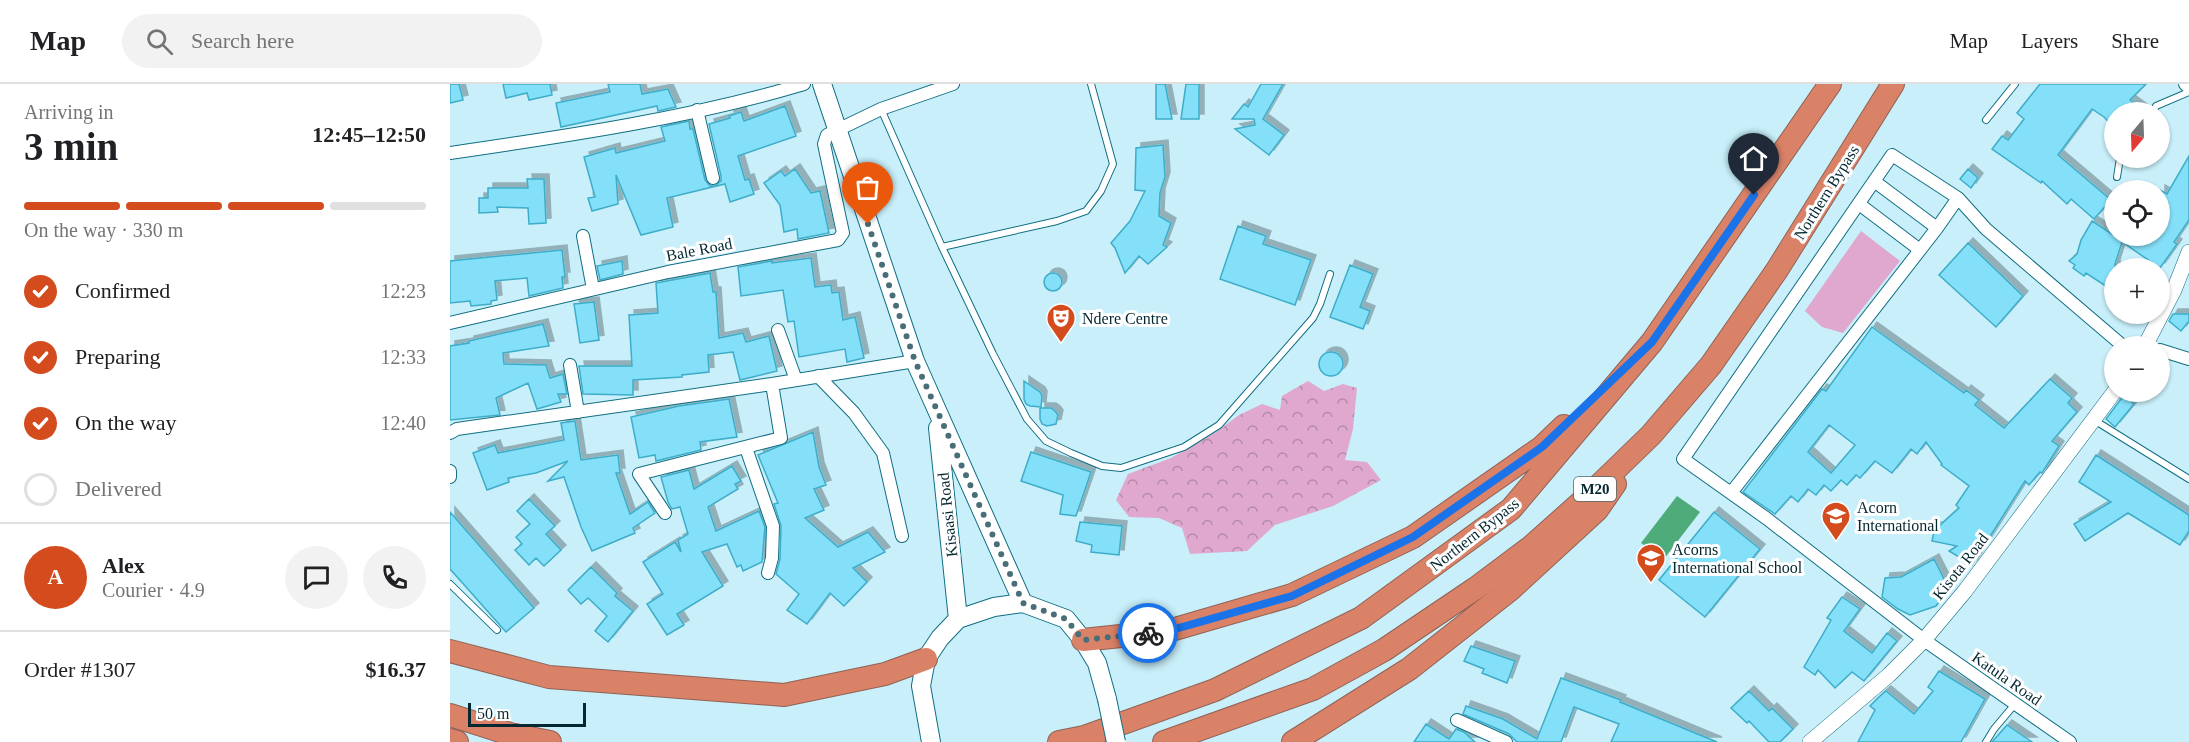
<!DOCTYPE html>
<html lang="en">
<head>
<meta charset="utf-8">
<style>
  body { margin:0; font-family:Georgia,serif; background:#f2f2f2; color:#202124; height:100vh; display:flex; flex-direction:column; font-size:22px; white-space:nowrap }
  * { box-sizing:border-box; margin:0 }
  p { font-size:20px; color:#757577 }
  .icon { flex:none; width:33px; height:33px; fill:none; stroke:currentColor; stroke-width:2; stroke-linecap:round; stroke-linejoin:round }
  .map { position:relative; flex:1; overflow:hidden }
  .sheet { display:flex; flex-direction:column; background:#fff; width:450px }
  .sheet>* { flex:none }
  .needle { width:39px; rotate:199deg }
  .buttons { position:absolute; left:1654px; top:18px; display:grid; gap:12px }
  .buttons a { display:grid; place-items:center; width:66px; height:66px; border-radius:50%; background:#fff; box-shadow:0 2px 4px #0004; font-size:30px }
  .scale { position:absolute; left:18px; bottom:15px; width:118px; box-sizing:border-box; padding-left:6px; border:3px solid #042831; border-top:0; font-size:16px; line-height:21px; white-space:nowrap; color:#042831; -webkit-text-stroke:4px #fff; paint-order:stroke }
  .pin { position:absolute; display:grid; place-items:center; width:51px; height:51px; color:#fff; margin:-62px -26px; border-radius:50% 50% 50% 0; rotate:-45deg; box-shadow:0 0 6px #0007 }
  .pin .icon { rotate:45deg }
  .courier { position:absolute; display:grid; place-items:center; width:60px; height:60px; margin:-30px; border:4px solid #1a73e8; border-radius:50%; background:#fff; color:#222; box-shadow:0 2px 8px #0007 }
  .head em { font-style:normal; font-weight:800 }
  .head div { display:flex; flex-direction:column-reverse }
  .head { display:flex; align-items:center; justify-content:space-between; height:102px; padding:0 24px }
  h1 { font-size:39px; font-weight:800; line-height:45px }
  .bar { display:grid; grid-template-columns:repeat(4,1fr); gap:9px 6px; align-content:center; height:72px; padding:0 24px }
  .bar i { height:8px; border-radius:4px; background:#e0e0e0 }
  .bar .on { background:#d44c1d }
  .bar p { grid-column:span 4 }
  .line { display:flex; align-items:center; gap:15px; padding:0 24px; border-top:2px solid #e0e0e0 }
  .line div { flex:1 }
  .round { display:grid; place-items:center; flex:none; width:63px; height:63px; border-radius:32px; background:#f2f2f2 }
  ol { padding:0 24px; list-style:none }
  li { display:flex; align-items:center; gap:18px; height:66px }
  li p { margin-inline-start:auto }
  li .icon { padding:6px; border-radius:50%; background:#d44c1d; color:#fff; stroke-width:4 }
  li:last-child { color:#757577 }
  li i { width:33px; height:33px; border:3px solid #e0e0e0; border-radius:50% }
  header { display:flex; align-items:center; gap:36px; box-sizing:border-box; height:84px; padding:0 30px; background:#fff; border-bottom:2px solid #e0e0e0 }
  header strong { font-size:28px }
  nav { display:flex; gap:33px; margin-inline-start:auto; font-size:21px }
  .search { width:420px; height:54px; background:#f2f2f2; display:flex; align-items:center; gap:15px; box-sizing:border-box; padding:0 21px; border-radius:33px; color:#757577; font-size:22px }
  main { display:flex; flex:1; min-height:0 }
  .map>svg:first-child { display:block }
  .forest { fill:url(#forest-crowns) }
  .park { fill:#e0a8cf }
  .water { fill:#4eac7a }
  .building { fill:#84dff8; stroke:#3dadc9; stroke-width:1.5; fill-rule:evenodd; filter:url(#shadow) }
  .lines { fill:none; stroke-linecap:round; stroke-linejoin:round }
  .service-casing { stroke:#106e82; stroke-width:8 }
  .minor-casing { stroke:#106e82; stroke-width:14 }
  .tertiary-casing { stroke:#106e82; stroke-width:16 }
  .secondary-casing { stroke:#106e82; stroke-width:20 }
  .motorway-casing { stroke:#8f6255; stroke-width:24 }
  .service { stroke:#fff; stroke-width:6 }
  .minor { stroke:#fff; stroke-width:12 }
  .tertiary { stroke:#fff; stroke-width:15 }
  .secondary { stroke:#fff; stroke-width:18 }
  .motorway { stroke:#da8268; stroke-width:22 }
  .secondary-bridge-casing { stroke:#106e82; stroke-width:20; stroke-linecap:butt }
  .secondary-bridge { stroke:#fff; stroke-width:18 }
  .done { stroke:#496e77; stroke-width:6; stroke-dasharray:0 10.8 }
  .route { stroke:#1a73e8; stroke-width:8 }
  .labels { text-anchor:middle; stroke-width:6; stroke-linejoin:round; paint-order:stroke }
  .shield { fill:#fff; stroke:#4f686f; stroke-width:1.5 }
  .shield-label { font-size:15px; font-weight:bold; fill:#042831 }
  .street-label { font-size:16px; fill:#042831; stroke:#fff }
  .poi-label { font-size:16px; fill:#042831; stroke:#fff; text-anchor:start }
</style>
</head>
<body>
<header>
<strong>Map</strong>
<div class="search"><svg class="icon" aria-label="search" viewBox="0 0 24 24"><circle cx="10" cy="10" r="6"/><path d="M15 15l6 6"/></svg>Search here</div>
<nav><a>Map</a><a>Layers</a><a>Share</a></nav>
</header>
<main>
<section class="sheet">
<div class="head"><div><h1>3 min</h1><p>Arriving in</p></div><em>12:45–12:50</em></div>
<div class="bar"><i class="on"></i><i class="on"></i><i class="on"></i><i></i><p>On the way · 330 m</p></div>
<ol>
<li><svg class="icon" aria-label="check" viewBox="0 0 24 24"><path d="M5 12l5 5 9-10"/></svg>Confirmed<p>12:23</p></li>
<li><svg class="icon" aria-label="check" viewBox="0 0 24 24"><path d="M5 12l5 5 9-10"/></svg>Preparing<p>12:33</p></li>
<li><svg class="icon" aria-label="check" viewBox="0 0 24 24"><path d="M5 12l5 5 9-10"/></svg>On the way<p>12:40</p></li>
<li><i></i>Delivered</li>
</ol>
<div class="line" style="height:108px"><b class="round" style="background:#d44c1d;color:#fff">A</b><div><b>Alex</b><p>Courier · 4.9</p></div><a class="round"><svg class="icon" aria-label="chat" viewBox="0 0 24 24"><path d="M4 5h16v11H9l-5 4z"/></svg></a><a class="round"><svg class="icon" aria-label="phone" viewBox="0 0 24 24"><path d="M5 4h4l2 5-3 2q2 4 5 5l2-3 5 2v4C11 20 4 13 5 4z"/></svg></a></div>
<div class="line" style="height:78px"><div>Order #1307</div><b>$16.37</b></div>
</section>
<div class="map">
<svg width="1739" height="658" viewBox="0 0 1739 658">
  <defs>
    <pattern id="forest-crowns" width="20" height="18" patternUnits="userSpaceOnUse" patternTransform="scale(1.5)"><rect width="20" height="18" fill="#e0a8cf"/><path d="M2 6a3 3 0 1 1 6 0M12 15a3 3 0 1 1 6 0" fill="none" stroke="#b389a9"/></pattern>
    <filter id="shadow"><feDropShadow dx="5" dy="-5" stdDeviation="0" flood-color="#0004"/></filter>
  </defs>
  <rect width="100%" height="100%" fill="#c8effa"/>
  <path class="forest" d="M858,297L874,307L893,300L907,304L903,345L895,376L917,378L931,396L883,422L825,441L797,467L740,470L732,444L709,434L679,433L666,416L678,390L721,374L766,348L789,331L812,320L830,326L832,312Z"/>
  <path class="park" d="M1411,147L1450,177L1393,249L1372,243L1355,227Z"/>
  <path class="water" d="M1227,412L1250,428L1214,475L1191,459Z"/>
  <path class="building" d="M0,0H9L13,16L0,19Z
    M53,0H100L102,11L79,16L77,9L56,14Z
    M158,0H190L192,10L218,5L226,23L208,27L207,22L111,43L106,19L160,8Z
    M706,0H715L722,35H706Z
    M736,0H749V35H731Z
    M811,0H833L813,35L834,51L819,71L785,45L805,41L804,35H782L794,20L798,23Z
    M1590,0H1696L1680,16L1696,28H1665V45L1654,33L1642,25L1608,71L1661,116L1644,135L1621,115L1617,120L1592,97L1591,99L1542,65L1552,52L1558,56L1574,35L1567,29Z
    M335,22L346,52L288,72L295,96L299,95L304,110L280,118L275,100L217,114L223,143L191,151L166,91L168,120L142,127L138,114L145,113L134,73L165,64L166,69L215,57L211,43L239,37L240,45H243L255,96L260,102H265L271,97V92L259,40L280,34L279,32L291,28L294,37Z
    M713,61L715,93L710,109L709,132L721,139L713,161L717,163L698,180L689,172L675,189L665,164L661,159L680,137L695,107L685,106L686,64Z
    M1739,72V136L1724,158L1727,160L1710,184L1672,158L1665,180V208L1636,189L1634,192L1623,184L1625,181L1619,177L1627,170L1631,156L1642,137L1665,152H1710V106L1717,110Z
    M345,85L361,109L370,107L379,149L348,155L347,145L334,148L330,121L314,99L331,87L335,92Z
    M1518,85L1528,94L1521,104L1510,95Z
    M77,95H94L96,139L79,140L78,124L47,123L48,128L29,129V114H38V104H78Z
    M788,142L816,152L813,160L861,176L845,221L770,195Z
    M1518,159L1573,212L1546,243L1489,191Z
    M112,166L115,193H112L113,204L79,212L77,194L45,197L47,216L41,217V220L21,222L20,217L0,219V177Z
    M361,174L365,203L381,201L382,209L389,208L393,236L405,233L414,274L397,278L395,265L349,273L344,237L338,238L333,206L291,212L288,183L322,177V179Z
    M172,177L173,190L150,196L147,182Z
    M900,181L923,190L910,223L920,227L913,245L880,233Z
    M260,189L263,208H266L269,254L293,249L296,258L319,252L327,287L290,296L283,268L258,271L259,288L232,291V293L183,296V311L133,310L129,282H182L179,231L208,229L206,199Z
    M594 198a9 9 0 1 1 18 0a9 9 0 1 1-18 0Z
    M144,218L149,256L130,259L124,220Z
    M1723,230H1739V237L1731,247L1719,237Z
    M93,240L99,262L53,269L54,280L96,281L100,294L113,290L117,310H108L111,318L87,325L78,299L46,314L50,331L0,336V262L19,259V257Z
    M1422,243L1514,309L1516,306L1529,316L1525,321L1554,344L1600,295L1622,314L1618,319L1627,328L1602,357L1609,362L1592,389L1590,388L1579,401L1575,397L1522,481L1499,467L1507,462L1482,457L1485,443H1488L1509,424L1506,421L1519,402L1491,381L1492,380L1476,358L1467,370L1461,365L1442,389L1425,377L1410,394L1406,391L1397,401L1391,396L1381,407L1374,401L1366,411L1358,405L1348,418L1341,412L1325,430L1293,408L1372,305L1376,307ZM1379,341L1405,361L1381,389L1358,368Z
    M869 280a12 12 0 1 1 24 0a12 12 0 1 1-24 0Z
    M574,297L590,308L592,312L591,323L580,322L576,320L574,315Z
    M1674,311L1684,320L1665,343L1656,335Z
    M279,315L287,353L250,358L251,366L206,377L205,371L189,374L181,333L229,322Z
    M590,324H601L605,327L608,331L606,340L597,342L592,340L590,335Z
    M125,337L131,376L168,371L170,389H166L180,430L198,418L205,429L183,444L185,449L142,467L131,443L114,393L98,397L118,377L86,389L58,394L59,398L37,406L23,369L45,361L48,369L114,356L111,339Z
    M363,348L369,383L376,401L364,405L374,426L355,434L388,463L418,448L435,468L403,484L417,498L394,522L380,509L357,540L337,526L349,510L326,490L330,475L331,442L324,420L328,419L308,371Z
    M581,368L641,388L626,432L610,430L613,411L571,397Z
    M1646,371L1739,431V447L1730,461L1678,429L1635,457L1624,440L1661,418L1629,398Z
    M282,382L291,397L285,400L288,405L258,423L266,447L309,427L315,443L312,478L293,487L291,481L287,483L277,460L252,468L273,502L227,530L234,541L217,551L197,520L213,510L193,478L225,458L231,468L228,456L238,450L230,423L222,425L218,418L211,393L239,386L244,405Z
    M79,415L105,442L96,450L111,466L94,482L86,474L79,481L65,466L72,460L66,453L80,440L67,427Z
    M0,428L84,524L56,548L0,485Z
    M1264,428L1310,465L1255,533L1209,496Z
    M630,438L672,442L669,471L641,468L642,461L626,457Z
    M1484,475L1499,505L1486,522L1460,531L1448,525L1432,513L1435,494L1451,493Z
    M141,483L167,509L165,512L183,527L158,558L145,547L157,532L138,514L131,520L118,506Z
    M1392,513L1410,525L1394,547L1422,569L1437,549L1447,557L1414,597L1402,588L1385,604L1368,586L1365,591L1354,583L1381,536L1377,534Z
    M1021,562L1065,577L1057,599L1032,589L1034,585L1014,577Z
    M1489,587L1535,615L1511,658H1408L1425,626L1420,622L1430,612L1436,607L1464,630L1483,607L1478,603Z
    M1111,594L1171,616L1170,618L1267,658H1161L1169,640L1124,623L1111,658H1067L1059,650L1013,630L1016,622L1053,635L1087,655Z
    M1299,607L1319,627L1322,624L1343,645L1330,658H1319L1299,637L1297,639L1281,624Z
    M976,640L999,655L1006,645L1014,648L1025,658H964Z
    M1557,641L1582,658H1542Z"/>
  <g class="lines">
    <g class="service-casing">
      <path id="service" d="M431,25L492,163L543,270L577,335L596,357L621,369L652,382L671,384L734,363L769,341L863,234L870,220L880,190
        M1703,28L1706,22L1739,8
        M1536,36L1565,0
        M1667,93L1670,74
        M492,163L607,137L636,127L651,107L663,80L641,0
        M1644,336L1739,395
        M0,500L47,546
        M1536,658L1544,645L1565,620"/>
    </g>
    <g class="minor-casing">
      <path id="minor" d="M1735,0L1739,4
        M247,26L263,94
        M0,69C117,52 240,34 354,0
        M1424,97L1487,144L1508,114
        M1409,120L1470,166L1487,144
        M133,152L143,205
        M0,239L218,188L388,156L393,149L374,60L377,51L431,25L503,0
        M328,246L346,296
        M1710,266L1739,275
        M120,281L128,328
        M368,292L404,329L433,369L452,452
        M0,349L7,345L322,300L465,277
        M296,364L323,442L322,474L318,489
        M0,387V393
        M1281,409L1470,166
        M215,429L189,390L331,354L322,300
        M1007,636L1056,658
        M1620,658L1474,556L1316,434L1233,375L1442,71L1508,114L1536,145L1673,262"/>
    </g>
    <g class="tertiary-casing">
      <path id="tertiary" d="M1695,262L1724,206L1739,168
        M1360,658L1439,591L1474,556L1515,507L1665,307"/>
    </g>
    <g class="secondary-casing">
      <path id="secondary" d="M372,0L465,277L573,519
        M488,344L508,535
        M481,658L471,602L476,575L490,554L508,535L544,523L573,519L616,535L633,556L647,579L657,615"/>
    </g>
    <g class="motorway-casing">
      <path id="motorway" d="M633,556L718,547L842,511L963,453L1092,363L1114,342
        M0,567L99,593L334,611L435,590L476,575
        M0,631L60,650L100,658
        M0,656L7,658
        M609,658L634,653L765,606L911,534L1061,425L1202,258L1380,0
        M714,658L863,605L934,566L1026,504L1082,462L1137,413L1201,351L1261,281L1327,186L1443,0
        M843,658L959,585L1061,505L1147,426L1165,400"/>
    </g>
    <use href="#service" class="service"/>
    <use href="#minor" class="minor"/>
    <use href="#tertiary" class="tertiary"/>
    <use href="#secondary" class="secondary"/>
    <use href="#motorway" class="motorway"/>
    <g class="secondary-bridge-casing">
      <path id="secondary-bridge" d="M657,615L666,658"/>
    </g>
    <use href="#secondary-bridge" class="secondary-bridge"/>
  </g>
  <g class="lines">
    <path class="done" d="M418,140L465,277L573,519L616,535L633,556L698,549"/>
    <path class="route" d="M698,549L718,547L842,512L963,453L1092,363L1202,258L1304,111"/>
  </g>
  <defs>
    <g id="theatre-pin" transform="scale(1.5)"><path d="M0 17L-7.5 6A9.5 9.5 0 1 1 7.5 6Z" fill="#d44c1d" stroke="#fff"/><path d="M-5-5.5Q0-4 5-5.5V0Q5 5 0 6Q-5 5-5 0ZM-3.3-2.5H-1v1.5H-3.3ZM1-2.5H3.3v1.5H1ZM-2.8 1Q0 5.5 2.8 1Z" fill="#fff"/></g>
    <g id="school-pin" transform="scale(1.5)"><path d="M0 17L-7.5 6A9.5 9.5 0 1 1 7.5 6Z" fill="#d44c1d" stroke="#fff"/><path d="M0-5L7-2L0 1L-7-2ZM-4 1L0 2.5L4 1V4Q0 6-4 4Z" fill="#fff"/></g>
  </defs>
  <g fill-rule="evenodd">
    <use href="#theatre-pin" x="611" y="234"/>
    <use href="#school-pin" x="1386" y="432"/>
    <use href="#school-pin" x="1201" y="474"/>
  </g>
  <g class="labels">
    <rect class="shield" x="1124" y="393" width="42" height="24" rx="4.5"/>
    <g class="shield-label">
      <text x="1145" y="410">M20</text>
    </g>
    <g class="street-label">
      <text transform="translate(1376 108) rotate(-58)" y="6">Northern Bypass</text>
      <text transform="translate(249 165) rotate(-11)" y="6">Bale Road</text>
      <text transform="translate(497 431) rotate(-96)" y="6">Kisaasi Road</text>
      <text transform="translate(1024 450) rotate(-38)" y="6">Northern Bypass</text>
      <text transform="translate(1510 482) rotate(-52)" y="6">Kisota Road</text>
      <text transform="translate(1557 594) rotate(35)" y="6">Katula Road</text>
    </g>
    <g class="poi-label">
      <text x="632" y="240">Ndere Centre</text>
      <text x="1407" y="429">Acorn<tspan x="1407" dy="18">International</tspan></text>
      <text x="1222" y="471">Acorns<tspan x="1222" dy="18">International School</tspan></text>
    </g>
  </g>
</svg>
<div class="buttons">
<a><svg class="needle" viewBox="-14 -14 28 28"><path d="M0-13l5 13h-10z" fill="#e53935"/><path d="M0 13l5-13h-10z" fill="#757577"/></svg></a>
<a><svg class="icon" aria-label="locate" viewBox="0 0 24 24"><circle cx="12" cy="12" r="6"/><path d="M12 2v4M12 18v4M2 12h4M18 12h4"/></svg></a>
<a>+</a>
<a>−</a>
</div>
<div class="scale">50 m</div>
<div class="pin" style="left:418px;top:140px;background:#ea580c"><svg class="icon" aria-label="bag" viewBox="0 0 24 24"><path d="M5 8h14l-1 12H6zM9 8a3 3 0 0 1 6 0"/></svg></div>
<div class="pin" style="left:1304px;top:111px;background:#1f2937"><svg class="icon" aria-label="home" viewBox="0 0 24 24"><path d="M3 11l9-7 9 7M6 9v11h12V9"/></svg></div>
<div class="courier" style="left:698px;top:549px"><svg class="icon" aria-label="bike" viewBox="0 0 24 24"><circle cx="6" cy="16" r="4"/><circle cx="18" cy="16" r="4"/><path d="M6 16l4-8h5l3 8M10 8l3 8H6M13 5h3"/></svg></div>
</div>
</main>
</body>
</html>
